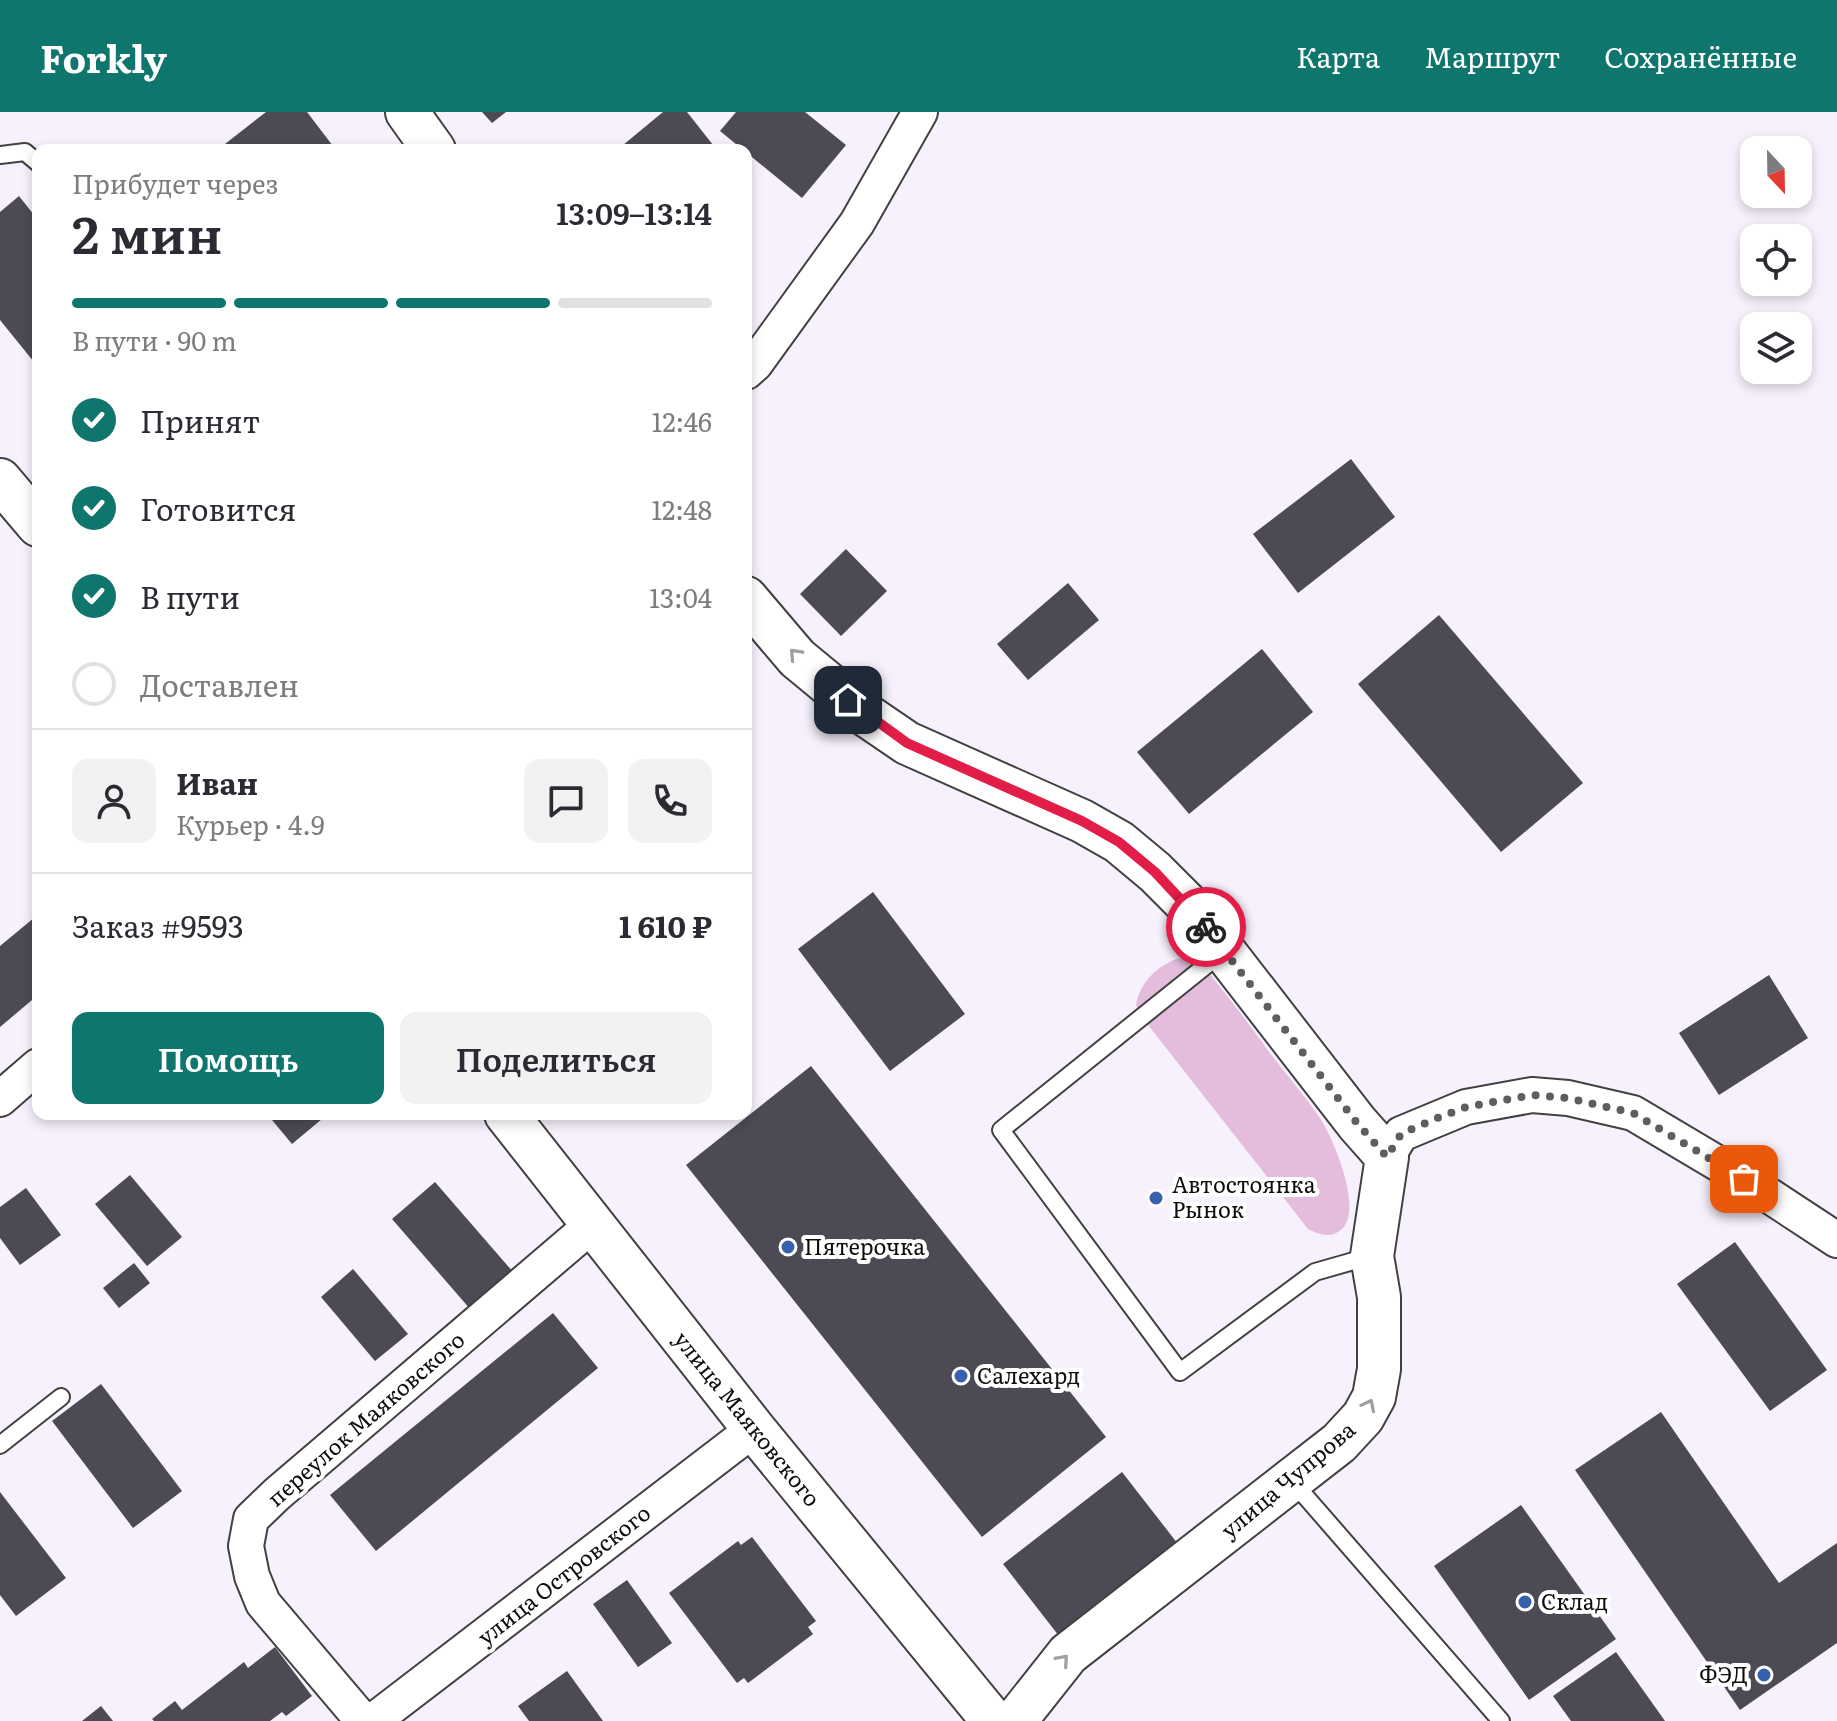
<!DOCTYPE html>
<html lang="ru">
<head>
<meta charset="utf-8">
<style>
  body { margin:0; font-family:Literata,serif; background:#f2f2f3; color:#2b2b33; height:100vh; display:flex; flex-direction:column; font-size:30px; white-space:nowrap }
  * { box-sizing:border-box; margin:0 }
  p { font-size:26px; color:#7c7c81 }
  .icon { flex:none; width:44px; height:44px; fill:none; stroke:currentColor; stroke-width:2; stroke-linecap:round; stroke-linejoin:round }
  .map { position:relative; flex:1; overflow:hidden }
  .drawer { position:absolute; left:32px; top:32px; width:720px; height:976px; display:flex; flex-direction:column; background:#fff; border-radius:16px; box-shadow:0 4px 12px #0003 }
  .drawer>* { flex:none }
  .needle { width:52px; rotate:158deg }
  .controls { position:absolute; left:1740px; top:24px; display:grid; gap:16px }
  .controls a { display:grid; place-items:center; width:72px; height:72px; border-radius:16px; background:#fff; box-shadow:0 4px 12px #0003; font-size:40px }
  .pin { position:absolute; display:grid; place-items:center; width:68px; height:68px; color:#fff; margin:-34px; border-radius:16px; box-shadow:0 4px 12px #0006 }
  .courier { position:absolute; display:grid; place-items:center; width:80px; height:80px; margin:-40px; border:6px solid #e11d48; border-radius:50%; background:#fff; color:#222; box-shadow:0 2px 10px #0007 }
  .head em { font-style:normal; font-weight:600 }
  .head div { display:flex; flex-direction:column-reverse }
  .head { display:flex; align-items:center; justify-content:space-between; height:136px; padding:0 40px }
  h1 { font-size:52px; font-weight:600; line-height:60px }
  .bar { display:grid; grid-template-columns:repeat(4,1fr); gap:12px 8px; align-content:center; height:96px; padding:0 40px }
  .bar i { height:10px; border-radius:6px; background:#e1e1e2 }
  .bar .on { background:#0f766e }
  .bar p { grid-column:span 4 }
  .line { display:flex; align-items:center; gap:20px; padding:0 40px; border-top:2px solid #e1e1e2 }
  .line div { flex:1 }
  .round { display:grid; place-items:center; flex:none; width:84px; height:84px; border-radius:16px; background:#f2f2f3 }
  ol { padding:0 40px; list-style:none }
  li { display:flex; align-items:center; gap:24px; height:88px }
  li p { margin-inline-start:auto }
  li .icon { padding:8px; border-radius:50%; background:#0f766e; color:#fff; stroke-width:4 }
  li:last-child { color:#7c7c81 }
  li i { width:44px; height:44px; border:4px solid #e1e1e2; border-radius:50% }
  .cta { display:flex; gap:16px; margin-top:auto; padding:16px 40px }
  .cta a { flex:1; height:92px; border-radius:16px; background:#0f766e; color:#fff; font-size:32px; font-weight:600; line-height:92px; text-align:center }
  .cta a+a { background:#f2f2f3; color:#2b2b33 }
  header { display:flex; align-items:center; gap:48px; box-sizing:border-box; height:112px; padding:0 40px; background:#0f766e; color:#fff }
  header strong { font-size:38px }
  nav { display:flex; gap:44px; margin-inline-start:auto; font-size:28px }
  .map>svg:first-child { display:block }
  .green { fill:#e4bddd }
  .building { fill:#4c4b55 }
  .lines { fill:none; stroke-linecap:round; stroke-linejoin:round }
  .service-casing { stroke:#414141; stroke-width:20 }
  .minor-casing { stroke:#414141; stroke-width:38 }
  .tertiary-casing { stroke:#414141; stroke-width:46 }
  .service { stroke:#fff; stroke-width:16 }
  .minor { stroke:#fff; stroke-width:34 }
  .tertiary { stroke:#fff; stroke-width:42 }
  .oneway { stroke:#9f9f9f }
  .done { stroke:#605d62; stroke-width:8; stroke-dasharray:0 14.4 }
  .route { stroke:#e11d48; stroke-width:10 }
  .poi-dot { fill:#3661ad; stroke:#fff; stroke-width:3 }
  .labels { text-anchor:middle; stroke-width:8; stroke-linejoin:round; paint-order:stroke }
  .poi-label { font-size:22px; fill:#0e0e0e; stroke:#fff; text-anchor:start }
  .street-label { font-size:22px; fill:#0e0e0e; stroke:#fff }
</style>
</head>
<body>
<header>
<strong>Forkly</strong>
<nav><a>Карта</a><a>Маршрут</a><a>Сохранённые</a></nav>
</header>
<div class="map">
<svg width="1837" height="1609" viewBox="0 0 1837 1609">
  <rect width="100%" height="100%" fill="#f7f0fd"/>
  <path class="green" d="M1179,846L1190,847L1202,853C1227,882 1250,914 1273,945C1289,966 1307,986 1321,1008C1334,1028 1363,1097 1342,1117C1331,1127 1319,1123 1308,1117L1141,904L1136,893C1140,870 1157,854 1179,846Z"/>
  <path class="building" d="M266,0H307L336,38H230L225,32Z
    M482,0H506L492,11Z
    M663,0H687L717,38H617Z
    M736,0H805L846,33L802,86L720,19Z
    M19,84L38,108V255L0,208V100Z
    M1351,347L1395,405L1298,481L1253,422Z
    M846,437L887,479L841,524L800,482Z
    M1068,471L1099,508L1028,568L997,532Z
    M1439,503L1583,671L1501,740L1358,572Z
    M1262,537L1313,600L1189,702L1137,640Z
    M873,780L965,902L890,959L798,837Z
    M35,805L38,809V883L0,915V834Z
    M1769,863L1808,926L1719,983L1679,921Z
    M811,954L1106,1325L982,1425L686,1053Z
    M267,1002H328L292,1032Z
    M130,1063L182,1125L147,1154L95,1092Z
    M435,1070L514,1161L471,1198L392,1107Z
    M26,1076L61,1123L20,1153L0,1126V1095Z
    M1735,1130L1827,1258L1770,1299L1677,1172Z
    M134,1151L150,1171L119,1196L103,1176Z
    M353,1157L408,1222L375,1249L321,1185Z
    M553,1201L598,1256L376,1439L330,1383Z
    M101,1272L182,1379L133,1416L52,1309Z
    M1661,1300L1779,1471L1837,1431V1531L1740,1598L1575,1358Z
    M1122,1360L1178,1432L1059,1524L1003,1452Z
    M0,1380L66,1466L16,1504L0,1483Z
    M1521,1393L1616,1527L1529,1588L1434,1454Z
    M752,1425L816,1509L808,1515L813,1522L748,1571L744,1566L737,1571L669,1481L738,1429L741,1433Z
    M627,1468L672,1531L638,1555L593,1492Z
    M275,1535L312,1584L286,1604L282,1600L270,1609H154L152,1607L175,1589L182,1598L244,1550L248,1556Z
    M1616,1540L1665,1609H1571L1553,1584Z
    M567,1559L603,1609H529L518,1594Z
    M101,1594L113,1609H82Z"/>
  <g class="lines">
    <g class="service-casing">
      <path id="service" d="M0,43L25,40L38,51
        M1224,839L1001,1018L1180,1260L1315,1160L1371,1144
        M0,1333L61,1285
        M1292,1369L1501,1609"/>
    </g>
    <g class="minor-casing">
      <path id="minor" d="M746,260L755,252L857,111L920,0
        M0,987L38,954
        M1387,1045L1401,1022L1466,995L1532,983L1568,986L1633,1001L1744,1067L1837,1128
        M363,1609L263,1491L252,1464L246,1434L251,1407L277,1382L592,1113
        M373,1609L754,1317"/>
    </g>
    <g class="tertiary-casing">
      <path id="tertiary" d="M407,0L434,38
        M0,368L38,413
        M746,486L797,546L866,603L907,631L1082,709L1119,730L1155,760L1189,794L1357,1011L1387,1045L1372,1144L1379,1185V1257L1374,1285L1363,1305L1339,1331L1068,1542L1015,1609
        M506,1002L754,1317L993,1609"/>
    </g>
    <use href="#service" class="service"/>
    <use href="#minor" class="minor"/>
    <use href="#tertiary" class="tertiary"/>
  </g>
  <defs><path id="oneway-chevron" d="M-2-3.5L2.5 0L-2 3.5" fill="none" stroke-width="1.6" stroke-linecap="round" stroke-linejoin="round" transform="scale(2)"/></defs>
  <g class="oneway">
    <use href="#oneway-chevron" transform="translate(795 542) rotate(-133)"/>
    <use href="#oneway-chevron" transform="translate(1369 1293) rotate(-63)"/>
    <use href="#oneway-chevron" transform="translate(1063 1548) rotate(-49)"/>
  </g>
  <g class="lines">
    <path class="done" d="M1206,815L1357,1011L1387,1045L1401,1022L1435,1007L1466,995L1532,983L1568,986L1633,1001L1744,1067"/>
    <path class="route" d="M848,588L907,631L1082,709L1119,730L1155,760L1206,815"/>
  </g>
  <g class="poi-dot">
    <circle cx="1156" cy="1086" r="8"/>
    <circle cx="788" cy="1135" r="8"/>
    <circle cx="961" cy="1264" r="8"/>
    <circle cx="1525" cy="1490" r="8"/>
    <circle cx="1764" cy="1563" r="8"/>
  </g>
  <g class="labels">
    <g class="poi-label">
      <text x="1172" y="1081">Автостоянка<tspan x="1172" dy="25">Рынок</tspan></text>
      <text x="804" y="1143">Пятерочка</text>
      <text x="977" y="1272">Салехард</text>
      <text x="1541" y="1498">Склад</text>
      <text x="1748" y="1571" text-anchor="end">ФЭД</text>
    </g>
    <g class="street-label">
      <text transform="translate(366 1307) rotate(-41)" y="8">переулок Маяковского</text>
      <text transform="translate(747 1307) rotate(51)" y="8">улица Маяковского</text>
      <text transform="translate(1288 1368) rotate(-40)" y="8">улица Чупрова</text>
      <text transform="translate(564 1463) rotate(-38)" y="8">улица Островского</text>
    </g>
  </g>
</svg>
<div class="controls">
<a><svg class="needle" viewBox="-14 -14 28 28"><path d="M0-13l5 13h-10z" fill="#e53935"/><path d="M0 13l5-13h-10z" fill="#7c7c81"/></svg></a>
<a><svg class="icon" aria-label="locate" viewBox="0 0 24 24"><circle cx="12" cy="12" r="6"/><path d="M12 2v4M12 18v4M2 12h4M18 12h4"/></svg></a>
<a><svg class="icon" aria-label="layers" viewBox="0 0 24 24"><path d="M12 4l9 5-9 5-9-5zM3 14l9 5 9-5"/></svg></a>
</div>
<div class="pin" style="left:1744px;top:1067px;background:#ea580c"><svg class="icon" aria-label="bag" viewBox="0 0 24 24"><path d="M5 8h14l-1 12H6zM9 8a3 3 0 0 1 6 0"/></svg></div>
<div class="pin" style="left:848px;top:588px;background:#1f2937"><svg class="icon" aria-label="home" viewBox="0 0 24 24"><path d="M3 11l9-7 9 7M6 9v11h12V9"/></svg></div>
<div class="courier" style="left:1206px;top:815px"><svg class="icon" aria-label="bike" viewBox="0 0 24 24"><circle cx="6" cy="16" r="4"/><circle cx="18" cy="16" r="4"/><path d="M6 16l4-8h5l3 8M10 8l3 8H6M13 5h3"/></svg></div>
<section class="drawer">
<div class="head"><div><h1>2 мин</h1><p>Прибудет через</p></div><em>13:09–13:14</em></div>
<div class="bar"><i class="on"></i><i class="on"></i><i class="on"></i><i></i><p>В пути · 90 m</p></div>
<ol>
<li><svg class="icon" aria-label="check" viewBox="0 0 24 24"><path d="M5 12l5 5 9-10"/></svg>Принят<p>12:46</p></li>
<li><svg class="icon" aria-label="check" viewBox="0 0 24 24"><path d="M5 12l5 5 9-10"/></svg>Готовится<p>12:48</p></li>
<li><svg class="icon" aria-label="check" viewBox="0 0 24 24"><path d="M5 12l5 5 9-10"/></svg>В пути<p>13:04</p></li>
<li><i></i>Доставлен</li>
</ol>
<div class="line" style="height:144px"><a class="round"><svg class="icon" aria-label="person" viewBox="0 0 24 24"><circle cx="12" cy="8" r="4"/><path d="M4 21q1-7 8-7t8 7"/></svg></a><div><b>Иван</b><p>Курьер · 4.9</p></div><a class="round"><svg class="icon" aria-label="chat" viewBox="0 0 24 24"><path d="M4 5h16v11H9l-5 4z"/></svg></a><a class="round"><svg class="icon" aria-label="phone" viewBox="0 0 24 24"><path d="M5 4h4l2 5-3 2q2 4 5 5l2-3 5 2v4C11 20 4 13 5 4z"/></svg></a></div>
<div class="line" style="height:104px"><div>Заказ #9593</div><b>1 610 ₽</b></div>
<div class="cta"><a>Помощь</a><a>Поделиться</a></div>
</section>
</div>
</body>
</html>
